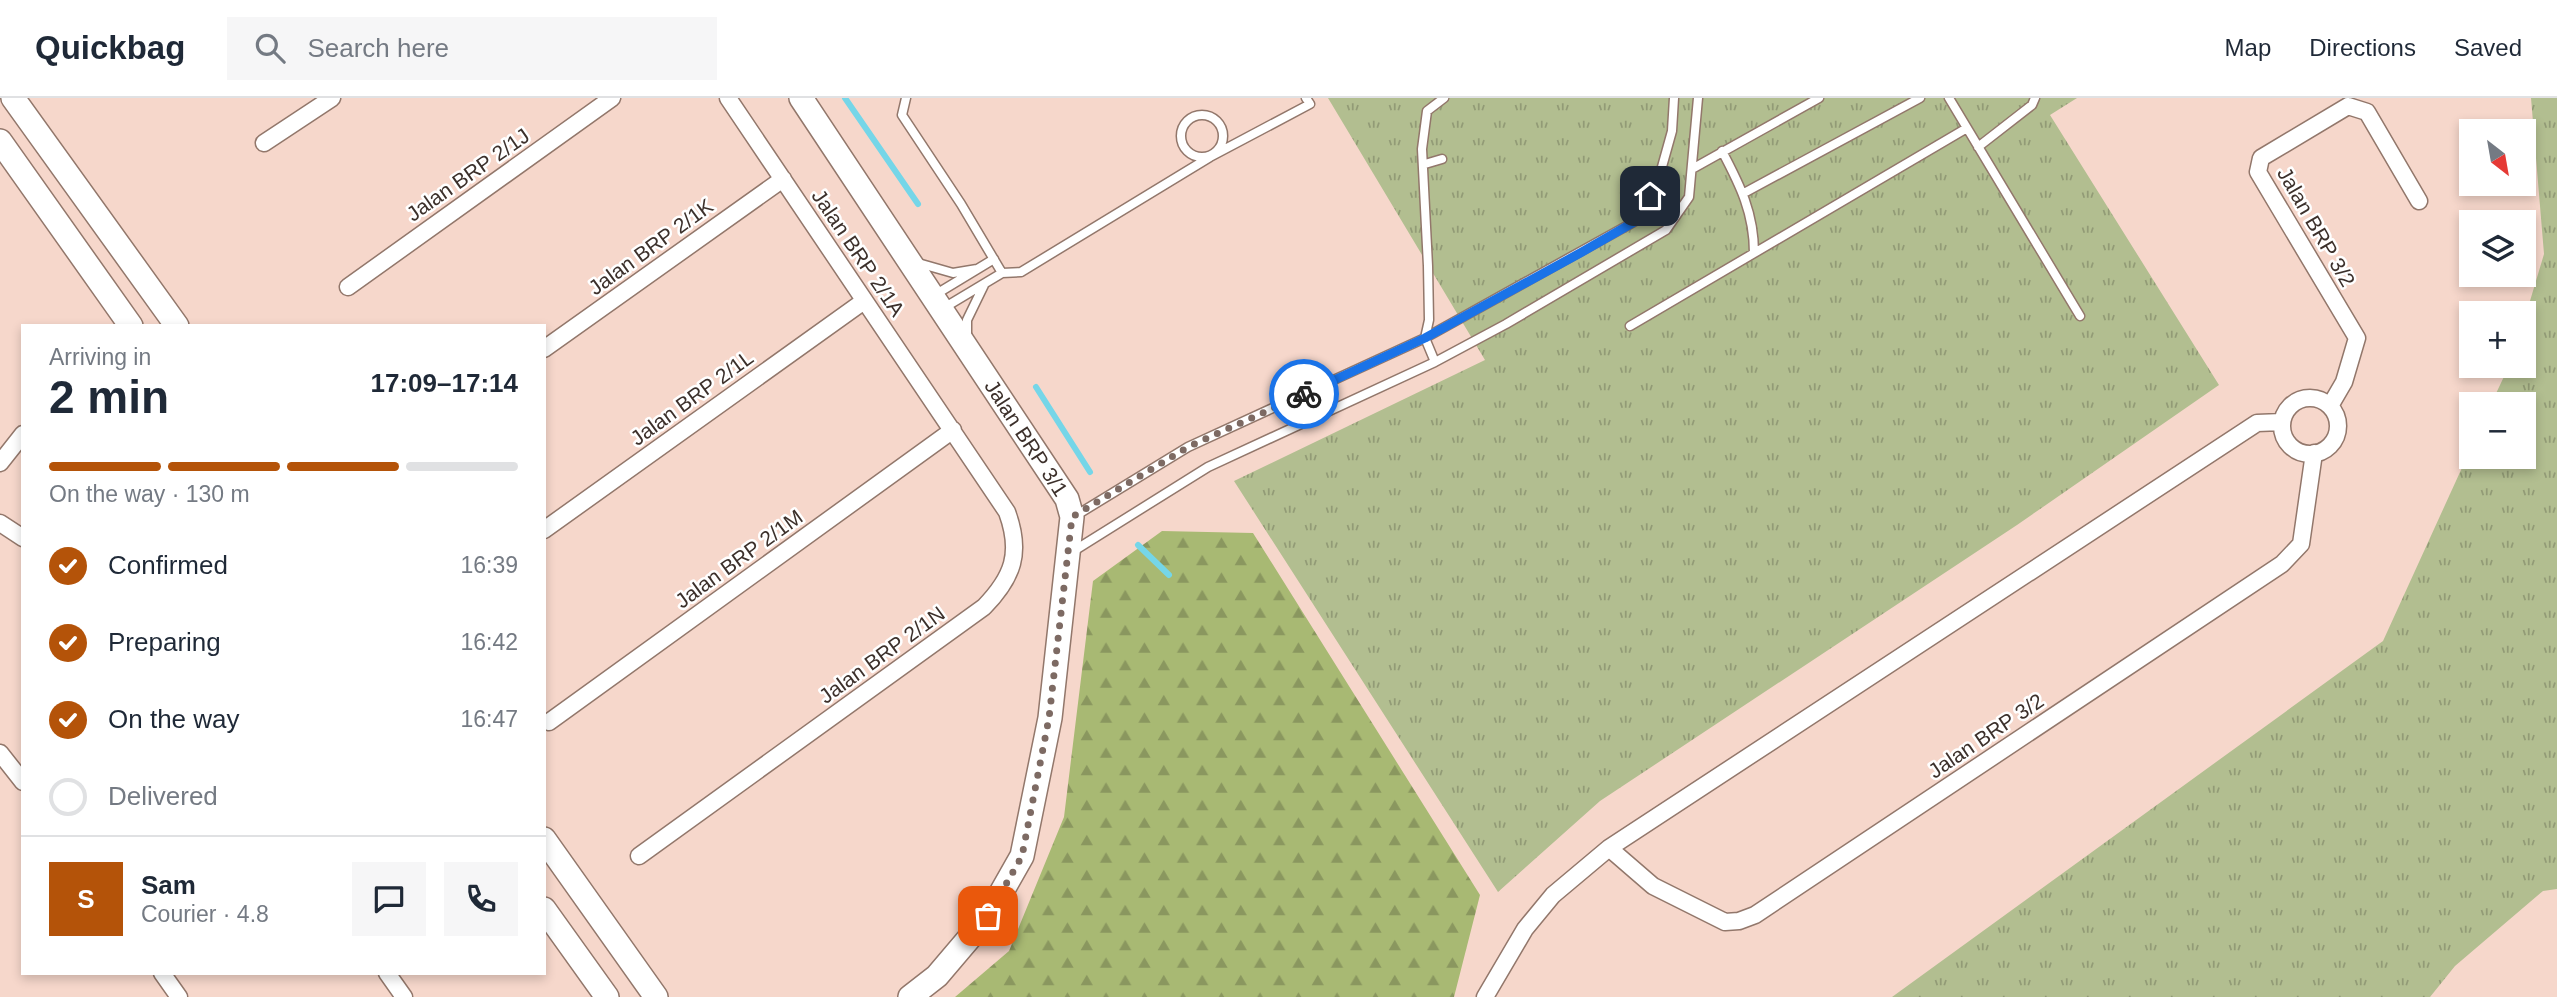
<!DOCTYPE html>
<html lang="en">
<head>
<meta charset="utf-8">
<style>
  body { margin:0; font-family:Arial,sans-serif; background:#f6f6f7; color:#1f2937; height:100vh; display:flex; flex-direction:column; font-size:26px; white-space:nowrap }
  * { box-sizing:border-box; margin:0 }
  p { font-size:23px; color:#747a83 }
  .icon { flex:none; width:38px; height:38px; fill:none; stroke:currentColor; stroke-width:2; stroke-linecap:round; stroke-linejoin:round }
  .map { position:relative; flex:1; overflow:hidden }
  .drawer { position:absolute; left:21px; top:226px; width:525px; height:651px; display:flex; flex-direction:column; background:#fff; border-radius:0px; box-shadow:0 4px 10px #0003 }
  .drawer>* { flex:none }
  .needle { width:46px; rotate:149deg }
  .fabs { position:absolute; left:2459px; top:21px; display:grid; gap:14px }
  .fabs a { display:grid; place-items:center; width:77px; height:77px; border-radius:0px; background:#fff; box-shadow:0 4px 10px #0003; font-size:35px }
  .pin { position:absolute; display:grid; place-items:center; width:60px; height:60px; color:#fff; margin:-30px; border-radius:14px; box-shadow:0 4px 10px #0006 }
  .courier { position:absolute; display:grid; place-items:center; width:70px; height:70px; margin:-35px; border:5px solid #1a73e8; border-radius:50%; background:#fff; color:#222; box-shadow:0 2px 9px #0007 }
  .summary em { font-style:normal; font-weight:700 }
  .summary div { display:flex; flex-direction:column-reverse }
  .summary { display:flex; align-items:center; justify-content:space-between; height:119px; padding:0 28px }
  h1 { font-size:46px; font-weight:700; line-height:52px }
  .bar { display:grid; grid-template-columns:repeat(4,1fr); gap:10px 7px; align-content:center; height:84px; padding:0 28px }
  .bar i { height:9px; border-radius:5px; background:#e0e1e3 }
  .bar .current { background:#b45309 }
  .bar p { grid-column:span 4 }
  .line { display:flex; align-items:center; gap:18px; padding:0 28px; border-top:2px solid #e0e1e3 }
  .line div { flex:1 }
  .round { display:grid; place-items:center; flex:none; width:74px; height:74px; border-radius:0px; background:#f6f6f7 }
  ol { padding:0 28px; list-style:none }
  li { display:flex; align-items:center; gap:21px; height:77px }
  li p { margin-inline-start:auto }
  li .icon { padding:7px; border-radius:50%; background:#b45309; color:#fff; stroke-width:4 }
  li:last-child { color:#747a83 }
  li i { width:38px; height:38px; border:4px solid #e0e1e3; border-radius:50% }
  header { display:flex; align-items:center; gap:42px; box-sizing:border-box; height:98px; padding:0 35px; background:#fff; border-bottom:2px solid #e0e1e3 }
  header strong { font-size:33px }
  nav { display:flex; gap:38px; margin-inline-start:auto; font-size:24px }
  .search { width:490px; height:63px; background:#f6f6f7; display:flex; align-items:center; gap:18px; box-sizing:border-box; padding:0 24px; border-radius:0px; color:#747a83; font-size:26px }
  .map>svg:first-child { display:block }
  .grass { fill:url(#grass-tufts) }
  .forest { fill:url(#forest-firs) }
  .lines { fill:none; stroke-linecap:round; stroke-linejoin:round }
  .stream { stroke:#75d6e8; stroke-width:6 }
  .lane-casing { stroke:#92776b; stroke-width:11 }
  .street-casing { stroke:#92776b; stroke-width:19 }
  .secondary-casing { stroke:#92776b; stroke-width:26 }
  .lane { stroke:#fff; stroke-width:8 }
  .street { stroke:#fff; stroke-width:16 }
  .secondary { stroke:#fff; stroke-width:23 }
  .done { stroke:#7d6a63; stroke-width:7; stroke-dasharray:0 12.6 }
  .route { stroke:#1a73e8; stroke-width:9 }
  .labels { text-anchor:middle; stroke-width:5; stroke-linejoin:round; paint-order:stroke }
  .street-label { font-size:21px; fill:#3c302b; stroke:#fff }
</style>
</head>
<body>
<header>
<strong>Quickbag</strong>
<div class="search"><svg class="icon" aria-label="search" viewBox="0 0 24 24"><circle cx="10" cy="10" r="6"/><path d="M15 15l6 6"/></svg>Search here</div>
<nav><a>Map</a><a>Directions</a><a>Saved</a></nav>
</header>
<div class="map">
<svg width="2557" height="899" viewBox="0 0 2557 899">
  <defs>
    <pattern id="grass-tufts" width="24" height="20" patternUnits="userSpaceOnUse" patternTransform="scale(1.75)"><rect width="24" height="20" fill="#b2be90"/><path d="M3 7l-1-3M5 7V3M7 7l1-3M15 17l-1-3M17 17v-4M19 17l1-3" fill="none" stroke="#929b76"/></pattern>
    <pattern id="forest-firs" width="22" height="20" patternUnits="userSpaceOnUse" patternTransform="scale(1.75)"><rect width="22" height="20" fill="#a8b973"/><path d="M5 1l3.5 6h-7zM16 11l3.5 6h-7z" fill="#8a975f"/></pattern>
  </defs>
  <rect width="100%" height="100%" fill="#f6d7cb"/>
  <path class="grass" d="M1328,0H2077L2050,17L2219,287L2017,427L1600,703L1498,794L1234,383L1485,262Z
    M2531,0H2557V791L2543,793L2455,868L2430,899H1892L2383,543L2471,350V359H2524V306H2491L2509,268H2524V223L2544,156Z"/>
  <path class="forest" d="M1162,433L1253,435L1480,797L1454,899H955L1009,853L1064,719L1093,483Z"/>
  <g class="lines">
    <path class="stream" d="M845,0L918,106
      M1036,289L1090,374
      M1138,447L1169,477"/>
    <g class="lane-casing">
      <path id="lane" d="M906,0L902,17L961,106L1002,175L1021,174L1210,59L1310,6L1306,0
        M1949,0L2080,218
        M1181 38a21 21 0 1 1 42 0a21 21 0 1 1-42 0Z
        M1978,49L2032,7L2035,0
        M1722,53C1740,87 1754,115 1754,155
        M1425,66L1442,61
        M1692,71L1819,0
        M1744,95L1920,0
        M918,165L953,175L977,171
        M933,198L994,161
        M942,211L1002,175
        M1630,228L1967,30
        M967,240V222L984,187
        M1435,264L1425,240L1429,222L1428,168L1422,51L1427,13L1444,0
        M1075,418L1188,349L1425,240L1641,120L1660,76L1672,33L1674,0
        M1072,454L1208,369L1435,264L1506,226L1666,132L1689,99L1698,0"/>
    </g>
    <g class="street-casing">
      <path id="street" d="M264,45L332,0
        M348,189L612,0
        M544,251L783,81
        M2282 328a28 28 0 1 1 56 0a28 28 0 1 1-56 0Z
        M2330,308L2344,284L2357,240L2258,74L2261,60L2348,8L2367,14L2419,103
        M0,365L23,336
        M0,425L23,440
        M544,432L864,203
        M549,624L953,332
        M0,655L23,684
        M1609,750L1653,788L1725,824L1739,823L1755,817L2282,466L2301,446L2314,355
        M639,758L984,509C1013,479 1022,455 1007,414L728,0
        M162,875L179,899
        M387,875L404,899
        M1485,899L1525,831L1553,797L1609,750L2257,325L2282,324"/>
    </g>
    <g class="secondary-casing">
      <path id="secondary" d="M13,0L177,228
        M801,0L1067,401L1072,419L1050,620L1022,758L988,818L937,878L910,899
        M0,43L131,228
        M544,741L656,899
        M544,811L607,899"/>
    </g>
    <use href="#lane" class="lane"/>
    <use href="#street" class="street"/>
    <use href="#secondary" class="secondary"/>
  </g>
  <g class="lines">
    <path class="done" d="M988,818L1022,758L1049,620L1072,419L1188,349L1304,296"/>
    <path class="route" d="M1304,296L1425,240L1582,154L1641,120L1650,98"/>
  </g>
  <g class="labels">
    <g class="street-label">
      <text transform="translate(468 77) rotate(-35)" y="7">Jalan BRP 2/1J</text>
      <text transform="translate(2316 129) rotate(60)" y="7">Jalan BRP 3/2</text>
      <text transform="translate(651 149) rotate(-36)" y="7">Jalan BRP 2/1K</text>
      <text transform="translate(858 155) rotate(56)" y="7">Jalan BRP 2/1A</text>
      <text transform="translate(692 300) rotate(-36)" y="7">Jalan BRP 2/1L</text>
      <text transform="translate(1026 340) rotate(57)" y="7">Jalan BRP 3/1</text>
      <text transform="translate(739 461) rotate(-36)" y="7">Jalan BRP 2/1M</text>
      <text transform="translate(882 557) rotate(-36)" y="7">Jalan BRP 2/1N</text>
      <text transform="translate(1986 638) rotate(-34)" y="7">Jalan BRP 3/2</text>
    </g>
  </g>
</svg>
<div class="fabs">
<a><svg class="needle" viewBox="-14 -14 28 28"><path d="M0-13l5 13h-10z" fill="#e53935"/><path d="M0 13l5-13h-10z" fill="#747a83"/></svg></a>
<a><svg class="icon" aria-label="layers" viewBox="0 0 24 24"><path d="M12 4l9 5-9 5-9-5zM3 14l9 5 9-5"/></svg></a>
<a>+</a>
<a>−</a>
</div>
<div class="pin" style="left:988px;top:818px;background:#ea580c"><svg class="icon" aria-label="bag" viewBox="0 0 24 24"><path d="M5 8h14l-1 12H6zM9 8a3 3 0 0 1 6 0"/></svg></div>
<div class="pin" style="left:1650px;top:98px;background:#1f2937"><svg class="icon" aria-label="home" viewBox="0 0 24 24"><path d="M3 11l9-7 9 7M6 9v11h12V9"/></svg></div>
<div class="courier" style="left:1304px;top:296px"><svg class="icon" aria-label="bike" viewBox="0 0 24 24"><circle cx="6" cy="16" r="4"/><circle cx="18" cy="16" r="4"/><path d="M6 16l4-8h5l3 8M10 8l3 8H6M13 5h3"/></svg></div>
<section class="drawer">
<div class="summary"><div><h1>2 min</h1><p>Arriving in</p></div><em>17:09–17:14</em></div>
<div class="bar"><i class="current"></i><i class="current"></i><i class="current"></i><i></i><p>On the way · 130 m</p></div>
<ol>
<li><svg class="icon" aria-label="check" viewBox="0 0 24 24"><path d="M5 12l5 5 9-10"/></svg>Confirmed<p>16:39</p></li>
<li><svg class="icon" aria-label="check" viewBox="0 0 24 24"><path d="M5 12l5 5 9-10"/></svg>Preparing<p>16:42</p></li>
<li><svg class="icon" aria-label="check" viewBox="0 0 24 24"><path d="M5 12l5 5 9-10"/></svg>On the way<p>16:47</p></li>
<li><i></i>Delivered</li>
</ol>
<div class="line" style="height:126px"><b class="round" style="background:#b45309;color:#fff">S</b><div><b>Sam</b><p>Courier · 4.8</p></div><a class="round"><svg class="icon" aria-label="chat" viewBox="0 0 24 24"><path d="M4 5h16v11H9l-5 4z"/></svg></a><a class="round"><svg class="icon" aria-label="phone" viewBox="0 0 24 24"><path d="M5 4h4l2 5-3 2q2 4 5 5l2-3 5 2v4C11 20 4 13 5 4z"/></svg></a></div>
</section>
</div>
</body>
</html>
